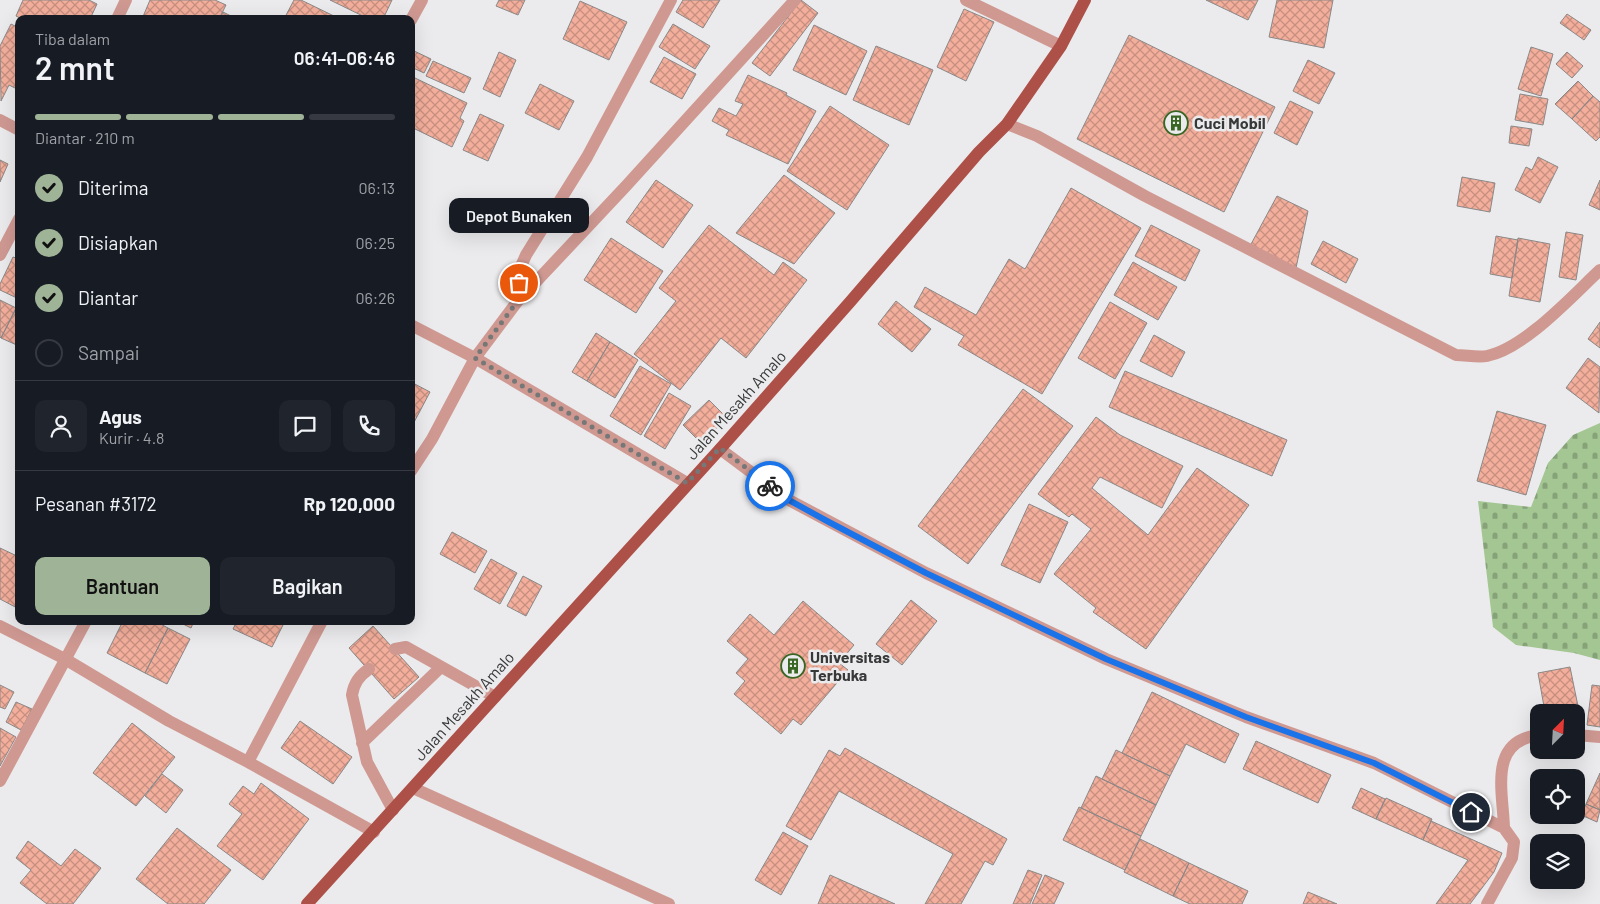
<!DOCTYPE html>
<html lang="id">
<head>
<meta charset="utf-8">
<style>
  body { margin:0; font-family:Barlow,sans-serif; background:#20242c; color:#f1f3f6; height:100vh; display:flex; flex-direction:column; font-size:19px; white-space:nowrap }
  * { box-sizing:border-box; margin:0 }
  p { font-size:16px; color:#9ea1a6 }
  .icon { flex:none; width:28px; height:28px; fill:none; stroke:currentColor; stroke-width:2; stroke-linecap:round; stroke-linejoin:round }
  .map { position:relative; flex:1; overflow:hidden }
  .sheet { position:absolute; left:15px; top:15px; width:400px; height:610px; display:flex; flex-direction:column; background:#171b24; border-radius:10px; box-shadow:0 5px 20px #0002 }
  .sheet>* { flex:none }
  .needle { width:32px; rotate:24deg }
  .buttons { position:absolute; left:1530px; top:704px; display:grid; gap:10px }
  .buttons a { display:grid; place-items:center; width:55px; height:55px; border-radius:10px; background:#171b24; box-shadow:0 5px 20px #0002; font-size:25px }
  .pin { position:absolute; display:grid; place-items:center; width:42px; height:42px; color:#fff; margin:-21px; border:2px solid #fff; border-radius:50%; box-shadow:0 1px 5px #0007 }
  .courier { position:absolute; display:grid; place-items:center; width:50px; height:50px; margin:-25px; border:4px solid #1a73e8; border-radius:50%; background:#fff; color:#222; box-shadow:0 1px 6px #0007 }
  .bubble { position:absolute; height:35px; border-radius:10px; background:#171b24; box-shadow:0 5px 20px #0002; font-size:16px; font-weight:600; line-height:35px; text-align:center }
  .head em { font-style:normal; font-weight:600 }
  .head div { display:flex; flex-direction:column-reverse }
  .head { display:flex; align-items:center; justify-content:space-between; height:85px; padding:0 20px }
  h1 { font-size:32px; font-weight:600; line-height:38px }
  .bar { display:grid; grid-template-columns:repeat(4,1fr); gap:8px 5px; align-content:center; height:60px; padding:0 20px }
  .bar i { height:6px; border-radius:4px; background:#363941 }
  .bar .current { background:#9fb497 }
  .bar p { grid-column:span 4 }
  .line { display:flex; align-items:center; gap:12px; padding:0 20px; border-top:1px solid #363941 }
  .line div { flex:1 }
  .round { display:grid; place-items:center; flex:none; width:52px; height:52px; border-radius:10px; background:#20242c }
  ol { padding:0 20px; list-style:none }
  li { display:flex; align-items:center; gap:15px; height:55px }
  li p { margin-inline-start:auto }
  li .icon { padding:5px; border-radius:50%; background:#9fb497; color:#111; stroke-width:4 }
  li:last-child { color:#9ea1a6 }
  li i { width:28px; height:28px; border:2px solid #363941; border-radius:50% }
  .action { display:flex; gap:10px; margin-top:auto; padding:10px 20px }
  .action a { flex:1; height:58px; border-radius:10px; background:#9fb497; color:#111; font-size:20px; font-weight:600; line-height:58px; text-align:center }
  .action a+a { background:#20242c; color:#f1f3f6 }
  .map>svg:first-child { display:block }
  .cemetery { fill:url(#cemetery-stones) }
  .building { fill:url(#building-cross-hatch); stroke:#8a8888 }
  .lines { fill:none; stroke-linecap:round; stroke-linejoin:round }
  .lane { stroke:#cf9992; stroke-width:12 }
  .street { stroke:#cf9992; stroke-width:12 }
  .primary { stroke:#ad5048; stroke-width:12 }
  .done { stroke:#767777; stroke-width:5; stroke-dasharray:0 9 }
  .route { stroke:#1a73e8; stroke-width:6 }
  .labels { text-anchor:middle; stroke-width:5; stroke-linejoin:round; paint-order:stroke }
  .poi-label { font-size:16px; font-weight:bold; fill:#373838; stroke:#ebebed; text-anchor:start }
  .street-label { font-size:16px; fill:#373838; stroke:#ebebed }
</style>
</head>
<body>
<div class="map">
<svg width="1600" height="904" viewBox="0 0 1600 904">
  <defs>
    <pattern id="cemetery-stones" width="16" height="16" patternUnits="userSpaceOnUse" patternTransform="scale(1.25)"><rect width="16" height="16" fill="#a3c692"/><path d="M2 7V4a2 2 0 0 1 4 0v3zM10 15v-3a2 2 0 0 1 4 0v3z" fill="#86a278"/></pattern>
    <pattern id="building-cross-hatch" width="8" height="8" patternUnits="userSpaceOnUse" patternTransform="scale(1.25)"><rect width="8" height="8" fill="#f4af9c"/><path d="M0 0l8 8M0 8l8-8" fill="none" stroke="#c68f80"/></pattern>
  </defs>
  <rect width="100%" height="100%" fill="#ebebed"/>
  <path class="cemetery" d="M1600,423V660L1574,653L1516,645L1493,627L1478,501L1531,507L1548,463L1573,435Z"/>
  <path class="building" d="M23,0H89L97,4L90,19H22L16,16Z
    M150,0H215L226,5L219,19H142Z
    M294,0H301L338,18L284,19Z
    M330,0H392L383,19H369Z
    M499,0H525L518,15L496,6Z
    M683,0H720L703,28L676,12Z
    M801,0L818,13L770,76L752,63Z
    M1206,0H1258L1248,20Z
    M1277,0H1333L1324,48L1269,37Z
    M580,1L627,22L609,60L563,39Z
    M964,9L994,22L966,81L937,67Z
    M223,12L237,19H220Z
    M1567,14L1591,30L1584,40L1560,23Z
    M11,24L19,28V90L9,85L1,101L0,46Z
    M673,24L710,46L695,69L659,47Z
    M814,25L867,51L846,95L793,70Z
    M1129,35L1275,107L1224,212L1077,139Z
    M876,46L933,70L909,125L853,100Z
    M1531,47L1553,54L1541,96L1518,89Z
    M412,50L431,59L424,73L411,67Z
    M499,52L516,60L500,97L483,89Z
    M1567,52L1583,66L1572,78L1556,64Z
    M664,57L696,74L682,99L650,82Z
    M1308,60L1335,73L1319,104L1293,91Z
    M433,61L471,78L464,93L426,76Z
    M748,75L787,93L786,95L816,111L788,164L726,135L729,130L712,121L719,108L736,116L743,104L735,101Z
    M415,78L467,103L460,118L464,121L452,147L411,127V86Z
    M1578,81L1593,96L1572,119L1555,104Z
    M540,84L574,101L559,130L525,113Z
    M1520,94L1548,99L1543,125L1515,120Z
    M1593,96L1600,102V137L1596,141L1572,119Z
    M1290,101L1313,112L1297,145L1274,133Z
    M830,106L889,145L847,210L787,171Z
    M480,114L504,125L488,161L463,150Z
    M1511,126L1532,129L1529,146L1509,143Z
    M1538,157L1558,167L1540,203L1515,190L1526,167L1532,170Z
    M0,160L8,164L0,182Z
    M784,175L835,213L794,264L736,233Z
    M1462,177L1495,183L1490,212L1457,206Z
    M656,180L693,205L663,248L626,222Z
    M1600,180V210L1589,205Z
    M1071,188L1141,228L1042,394L958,345L964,336L914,307L925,287L976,315L1009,259L1025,269Z
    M1277,196L1308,211L1296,268L1250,246Z
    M709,225L774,275L783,262L807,280L746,358L721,338L680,390L634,354L676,301L659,288Z
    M1151,225L1200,250L1185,281L1135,256Z
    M1566,232L1583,235L1576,280L1559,277Z
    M1496,236L1518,240L1512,278L1490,274Z
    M611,238L663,271L636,313L584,280Z
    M1518,238L1550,244L1540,302L1509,296Z
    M1323,241L1358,259L1346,283L1311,264Z
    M13,257L19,259V299L0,290V284Z
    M1133,262L1177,287L1158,320L1114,295Z
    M0,300L16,308L1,338L0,337Z
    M896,301L931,329L912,352L878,324Z
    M1110,302L1147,323L1115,379L1078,358Z
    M19,303V346L1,338Z
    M1600,322V348L1588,339Z
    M596,333L610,342L587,381L572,372Z
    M1154,335L1185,352L1172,377L1140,361Z
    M610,342L638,360L615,398L587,381Z
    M1588,358L1600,367L1599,413L1566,388Z
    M640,366L671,384L641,435L610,416Z
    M1125,371L1287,440L1272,476L1109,407Z
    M411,382L430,392L411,428Z
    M1023,389L1073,426L968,564L918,526Z
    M669,393L691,406L665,449L644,436Z
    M709,400L727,418L701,443L683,425Z
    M1497,411L1546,425L1526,495L1477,481Z
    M1096,417L1120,435L1183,466L1162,508L1100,477L1092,488L1148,535L1197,468L1249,505L1146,649L1093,612L1096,608L1054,574L1091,529L1072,514L1069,517L1038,494Z
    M1029,504L1068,522L1040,583L1001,565Z
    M452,532L487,551L475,573L440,554Z
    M0,548L19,557V609L0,599Z
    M491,559L517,573L500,604L474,589Z
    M523,576L542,586L526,616L507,606Z
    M911,600L937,621L902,665L876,644Z
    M803,601L854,645L839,663L848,670L801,725L793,719L781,734L734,694L745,681L736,673L748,659L727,641L750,614L774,635Z
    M123,621H155L168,628L145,673L107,653Z
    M177,621H194L191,628Z
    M237,621H285L272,647L233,629Z
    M373,626L419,677L394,699L349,648Z
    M168,628L190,639L167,684L145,673Z
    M1570,667L1581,721L1576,722V712H1545L1538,673Z
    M0,685L14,692L5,709L0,707Z
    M1592,685L1600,686V727L1587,725Z
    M1152,692L1239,734L1225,763L1186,744L1170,776L1122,753Z
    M16,702L32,709L21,730L6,722Z
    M300,721L352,757L333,784L281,748Z
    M132,723L175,757L136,806L93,773Z
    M0,728L16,737L0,766Z
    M1256,741L1331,775L1318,803L1243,769Z
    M845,748L1007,839L993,865L985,861L961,904H925L953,854L839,791L811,840L786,826L829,750L840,756Z
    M1116,750L1170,776L1156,805L1102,779Z
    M1600,773V810L1586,804Z
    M162,774L183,790L166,813L145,796Z
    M1096,776L1156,805L1141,836L1081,808Z
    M261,783L309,819L263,880L217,846L242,814L229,804L243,786L254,794Z
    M1361,788L1385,799L1376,819L1352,808Z
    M1386,798L1432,819L1423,840L1376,819Z
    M1586,804L1600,810L1597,822L1581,815Z
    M1079,807L1141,836L1125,870L1063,840Z
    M1431,821L1502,853L1494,872L1470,904H1436L1468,860L1423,840Z
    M177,828L231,870L204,904H168L136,879Z
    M783,832L808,846L781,895L755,880Z
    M1140,839L1189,863L1173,896L1124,872Z
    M28,841L61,866L75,849L101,868L73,904H47L20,883L31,870L16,858Z
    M1189,863L1248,891L1242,904H1190L1173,896Z
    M1028,870L1042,875L1030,904H1013Z
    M830,875L895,904H818Z
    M1045,875L1064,883L1054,904H1032Z
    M1308,892L1337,904H1303Z"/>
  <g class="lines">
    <path class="lane" d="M395,649L406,647L495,697
      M369,669C359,676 354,683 352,695L367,762L393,810
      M362,743L441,667"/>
    <path class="street" d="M966,0L1061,46
      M117,19L126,0
      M411,20L422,0
      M0,120L19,130
      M1007,124L1037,136L1145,196L1456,355C1466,355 1478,358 1487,356C1525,348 1571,297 1600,270
      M0,255L19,219
      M517,302L522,264L526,255L587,157L671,0
      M411,325L475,358L687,483
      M720,449L787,499L926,573L1106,659L1246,717L1374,763L1504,828L1514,842L1512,858L1487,904
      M411,471L432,439L475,358L517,302L626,186L795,0
      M0,626L65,659L169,721L248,762L322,621
      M1576,735L1600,737
      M248,762L374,832
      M0,781L86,621
      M413,788L669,904
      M1504,828C1503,791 1488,741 1539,735"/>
    <path class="primary" d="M307,904L720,449L850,302L979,152L1007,124L1061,46L1085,0"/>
  </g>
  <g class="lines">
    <path class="done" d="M519,283L517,302L475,358L687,483L720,448L770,486"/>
    <path class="route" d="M770,486L787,499L827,521L926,573L1106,659L1246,717L1374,763L1471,812"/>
  </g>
  <defs>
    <g id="building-ring" transform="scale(1.25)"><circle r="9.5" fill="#ebebed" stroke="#3a6623" stroke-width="1.5"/><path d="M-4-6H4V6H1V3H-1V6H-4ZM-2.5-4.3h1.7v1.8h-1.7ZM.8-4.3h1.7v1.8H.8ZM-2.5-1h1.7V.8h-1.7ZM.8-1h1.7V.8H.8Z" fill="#3a6623"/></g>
  </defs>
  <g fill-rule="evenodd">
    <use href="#building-ring" x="1176" y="123"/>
    <use href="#building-ring" x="793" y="666"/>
  </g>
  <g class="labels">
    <g class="poi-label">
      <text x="1194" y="129">Cuci Mobil</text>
      <text x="810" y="663">Universitas<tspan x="810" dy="18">Terbuka</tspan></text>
    </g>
    <g class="street-label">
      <text transform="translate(736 405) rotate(-48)" y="6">Jalan Mesakh Amalo</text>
      <text transform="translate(464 706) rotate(-48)" y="6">Jalan Mesakh Amalo</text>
    </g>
  </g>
</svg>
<div class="buttons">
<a><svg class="needle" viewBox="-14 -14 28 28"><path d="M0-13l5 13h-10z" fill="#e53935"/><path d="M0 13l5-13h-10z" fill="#9ea1a6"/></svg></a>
<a><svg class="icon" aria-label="locate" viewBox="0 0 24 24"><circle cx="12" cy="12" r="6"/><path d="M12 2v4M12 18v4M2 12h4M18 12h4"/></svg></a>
<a><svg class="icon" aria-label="layers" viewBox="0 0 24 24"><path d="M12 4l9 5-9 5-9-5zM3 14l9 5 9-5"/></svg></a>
</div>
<div class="pin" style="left:519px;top:283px;background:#ea580c"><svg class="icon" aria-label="bag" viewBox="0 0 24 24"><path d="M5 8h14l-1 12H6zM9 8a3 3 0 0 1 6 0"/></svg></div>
<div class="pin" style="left:1471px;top:812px;background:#1f2937"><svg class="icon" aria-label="home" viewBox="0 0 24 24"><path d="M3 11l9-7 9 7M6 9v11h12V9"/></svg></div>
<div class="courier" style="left:770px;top:486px"><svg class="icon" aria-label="bike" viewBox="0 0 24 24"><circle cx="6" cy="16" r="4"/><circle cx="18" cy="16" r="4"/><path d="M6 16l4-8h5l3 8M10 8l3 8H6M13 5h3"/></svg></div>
<div class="bubble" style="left:449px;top:198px;width:140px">Depot Bunaken</div>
<section class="sheet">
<div class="head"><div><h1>2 mnt</h1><p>Tiba dalam</p></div><em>06:41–06:46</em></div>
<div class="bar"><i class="current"></i><i class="current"></i><i class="current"></i><i></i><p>Diantar · 210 m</p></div>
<ol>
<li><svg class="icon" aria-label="check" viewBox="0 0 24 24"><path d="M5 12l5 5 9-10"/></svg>Diterima<p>06:13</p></li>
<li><svg class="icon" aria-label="check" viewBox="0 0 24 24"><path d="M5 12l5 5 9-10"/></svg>Disiapkan<p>06:25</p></li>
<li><svg class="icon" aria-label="check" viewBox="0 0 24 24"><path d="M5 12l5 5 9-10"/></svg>Diantar<p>06:26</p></li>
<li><i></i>Sampai</li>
</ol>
<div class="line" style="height:90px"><a class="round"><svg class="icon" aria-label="person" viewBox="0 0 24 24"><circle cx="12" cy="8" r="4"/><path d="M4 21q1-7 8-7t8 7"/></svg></a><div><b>Agus</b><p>Kurir · 4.8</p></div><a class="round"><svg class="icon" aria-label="chat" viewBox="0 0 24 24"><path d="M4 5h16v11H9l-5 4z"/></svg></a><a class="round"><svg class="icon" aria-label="phone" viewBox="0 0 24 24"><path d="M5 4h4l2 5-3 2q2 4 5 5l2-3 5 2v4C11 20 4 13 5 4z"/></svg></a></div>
<div class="line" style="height:65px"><div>Pesanan #3172</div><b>Rp 120,000</b></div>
<div class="action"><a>Bantuan</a><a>Bagikan</a></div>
</section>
</div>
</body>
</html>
